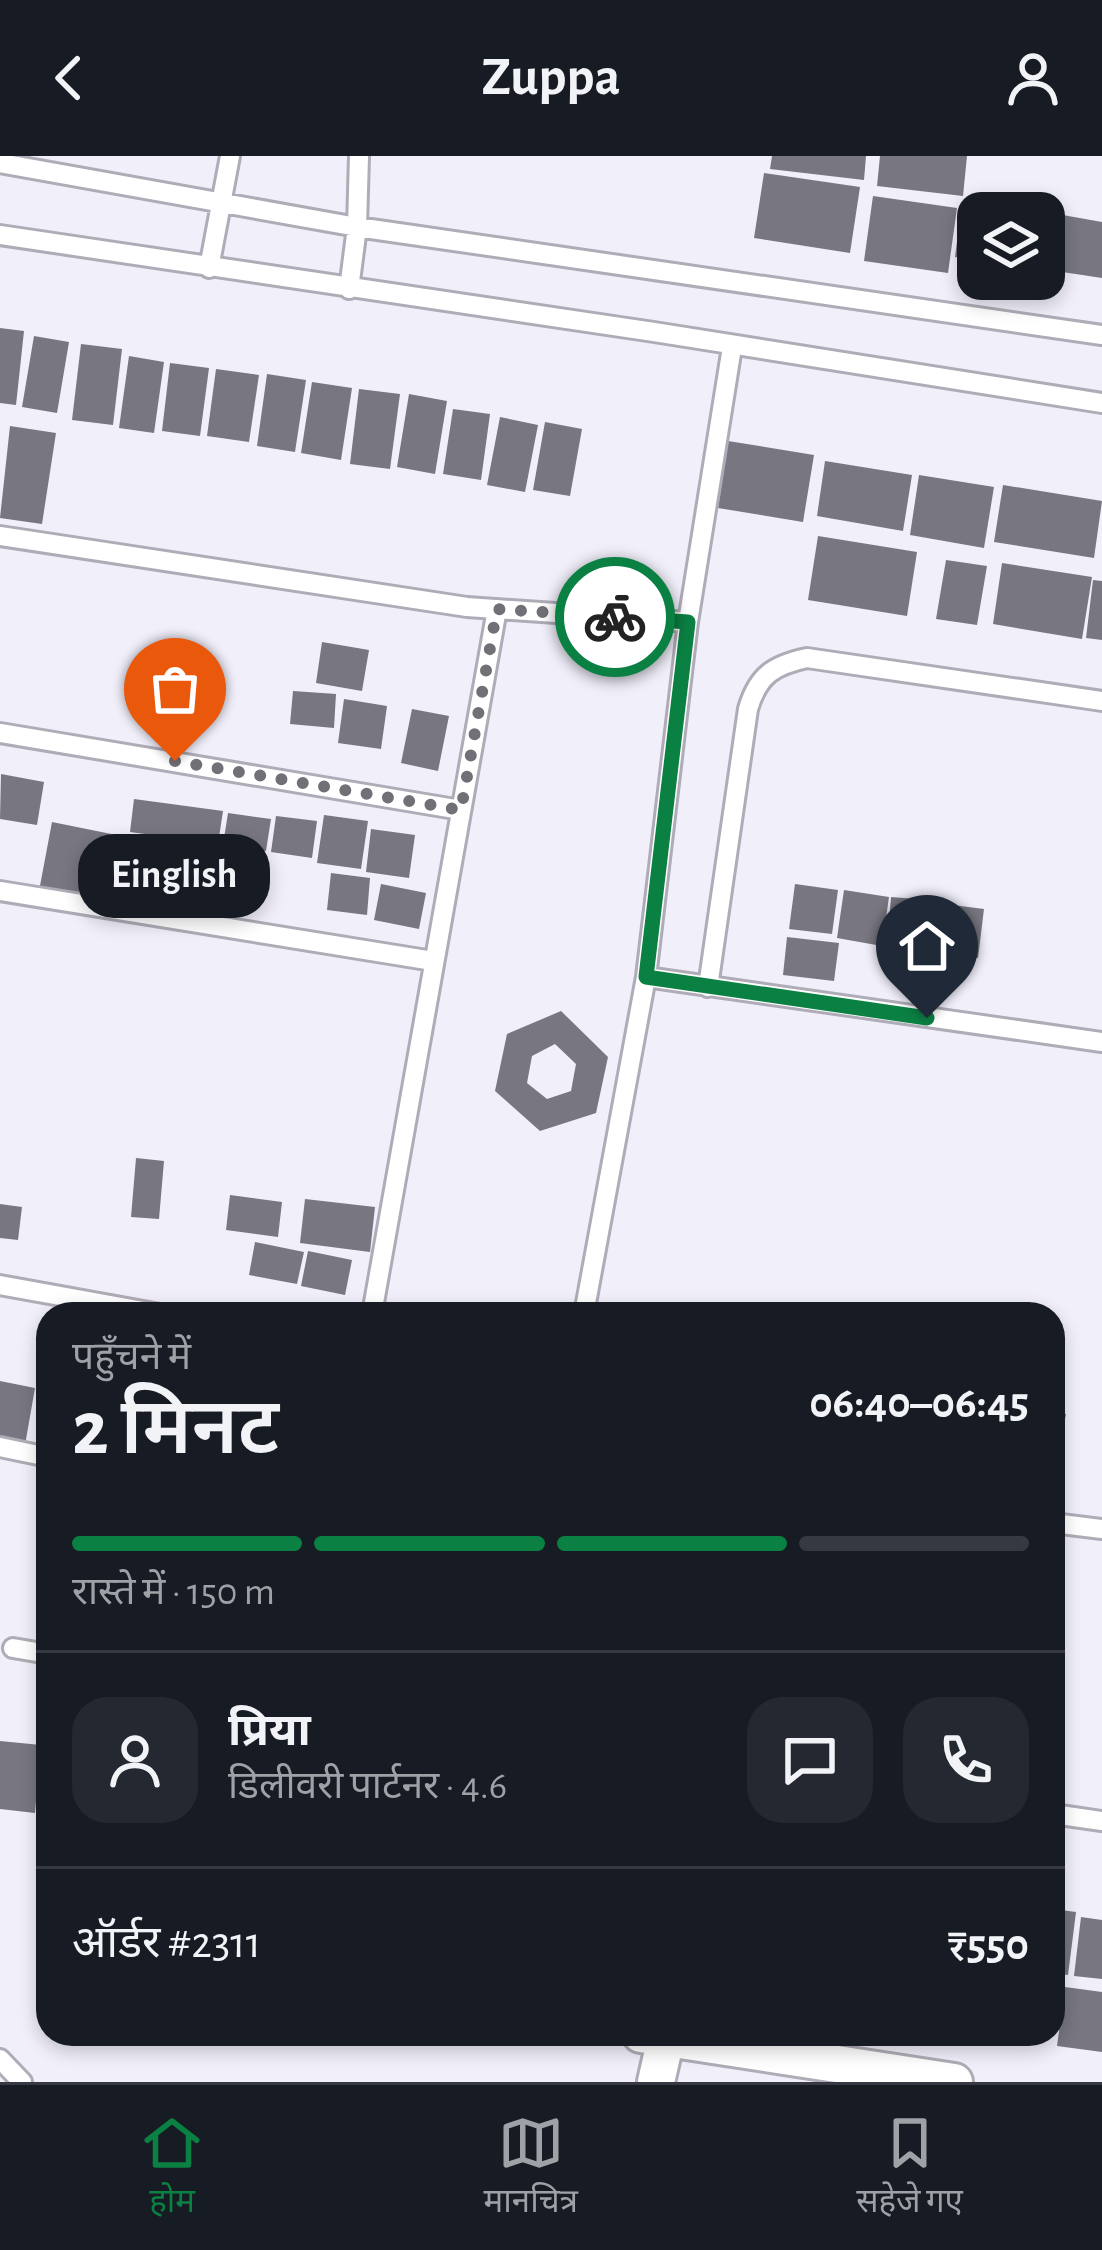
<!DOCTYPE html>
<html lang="hi">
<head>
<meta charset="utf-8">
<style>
  body { margin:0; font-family:"Alegreya Sans","Noto Sans Devanagari",sans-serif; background:#242831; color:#f1f3f6; height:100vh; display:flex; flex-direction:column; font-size:45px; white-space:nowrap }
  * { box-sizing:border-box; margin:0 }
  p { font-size:39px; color:#9ea1a6 }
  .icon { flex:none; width:66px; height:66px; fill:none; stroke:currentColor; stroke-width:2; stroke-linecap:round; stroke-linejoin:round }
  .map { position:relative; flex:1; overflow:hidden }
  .panel { position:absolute; left:36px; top:1146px; width:1029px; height:744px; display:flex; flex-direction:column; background:#171b24; border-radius:36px; box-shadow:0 6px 18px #0003 }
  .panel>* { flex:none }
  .controls { position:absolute; left:957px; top:36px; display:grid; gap:24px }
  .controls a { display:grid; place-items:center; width:108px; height:108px; border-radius:24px; background:#171b24; box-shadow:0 6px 18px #0003; font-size:60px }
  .pin { position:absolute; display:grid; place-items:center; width:102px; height:102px; color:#fff; margin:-123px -51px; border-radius:50% 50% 50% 0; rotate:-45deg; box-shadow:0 0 12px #0007 }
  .pin .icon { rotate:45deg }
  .courier { position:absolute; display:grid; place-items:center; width:120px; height:120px; margin:-60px; border:9px solid #0b8043; border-radius:50%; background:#fff; color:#222; box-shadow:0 3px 15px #0007 }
  .bubble { position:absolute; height:84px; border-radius:36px; background:#171b24; box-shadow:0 6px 18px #0003; font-size:39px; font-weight:600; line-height:84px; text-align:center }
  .summary em { font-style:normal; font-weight:600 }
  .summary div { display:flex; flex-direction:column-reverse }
  .summary { display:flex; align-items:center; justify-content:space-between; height:204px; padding:0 36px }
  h1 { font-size:78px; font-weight:600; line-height:90px }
  .bar { display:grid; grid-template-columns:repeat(4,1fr); gap:18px 12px; align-content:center; height:144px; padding:0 36px }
  .bar i { height:15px; border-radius:9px; background:#363941 }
  .bar .on { background:#0b8043 }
  .bar p { grid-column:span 4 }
  .line { display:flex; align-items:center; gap:30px; padding:0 36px; border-top:3px solid #363941 }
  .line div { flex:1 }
  .round { display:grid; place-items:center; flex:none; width:126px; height:126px; border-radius:36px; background:#242831 }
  header { display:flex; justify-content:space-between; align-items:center; height:156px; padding:0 36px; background:#171b24; font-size:54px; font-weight:600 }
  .tab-bar { display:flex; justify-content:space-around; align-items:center; height:168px; border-top:3px solid #363941; background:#171b24; font-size:33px; color:#9ea1a6 }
  .tab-bar a { display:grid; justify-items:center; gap:6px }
  .tab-bar .on { color:#0b8043 }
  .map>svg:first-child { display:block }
  .building { fill:#787680; fill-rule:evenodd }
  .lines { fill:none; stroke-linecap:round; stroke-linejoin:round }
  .lane-casing { stroke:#afacb7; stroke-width:24 }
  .street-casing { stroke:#afacb7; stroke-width:42 }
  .lane { stroke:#fff; stroke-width:18 }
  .street { stroke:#fff; stroke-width:36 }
  .done { stroke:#717076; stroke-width:12; stroke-dasharray:0 21.6 }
  .route { stroke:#0b8043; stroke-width:15 }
</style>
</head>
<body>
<header><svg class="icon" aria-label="back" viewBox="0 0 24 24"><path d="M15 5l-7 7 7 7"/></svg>Zuppa<svg class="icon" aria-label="person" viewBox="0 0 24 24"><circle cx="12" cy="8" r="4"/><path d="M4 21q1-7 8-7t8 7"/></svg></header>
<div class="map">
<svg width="1102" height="1926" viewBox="0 0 1102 1926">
  <rect width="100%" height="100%" fill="#f1effa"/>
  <path class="building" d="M772,0H866L864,24L770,13Z
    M880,0H967L963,40L877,30Z
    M764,17L860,31L850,97L754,82Z
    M873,40L957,52L948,117L864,105Z
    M962,47L1017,54L978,57V104L955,101Z
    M1057,58L1102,66V122L1049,114Z
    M0,172L24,175L16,249L0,247Z
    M34,180L69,186L57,257L22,251Z
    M81,188L122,193L113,269L72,264Z
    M129,200L164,206L154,277L119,272Z
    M170,207L209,212L200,280L162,275Z
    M216,213L259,219L249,286L207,280Z
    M267,218L306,224L295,296L257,290Z
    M312,226L352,232L341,304L301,297Z
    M359,233L400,238L390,313L350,308Z
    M409,238L447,245L435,318L397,311Z
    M453,253L490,258L481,324L443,318Z
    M500,261L538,269L525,336L487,329Z
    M545,266L582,273L570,340L533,334Z
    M10,270L56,277L42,368L0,362Z
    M728,285L814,299L803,366L718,352Z
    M825,305L912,319L903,375L817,360Z
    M919,319L994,331L984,392L910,379Z
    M1003,329L1102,345L1094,402L994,386Z
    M818,380L917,396L907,460L808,444Z
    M946,404L987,410L977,469L936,463Z
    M1002,407L1092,421L1082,483L993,468Z
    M1093,424L1102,425V484L1086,482Z
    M322,486L369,494L362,535L316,527Z
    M293,535L336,538L334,572L290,568Z
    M344,543L387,550L381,593L338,587Z
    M412,553L449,560L438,615L401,607Z
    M1,618L44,626L37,669L0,663Z
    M134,643L223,655L218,688L130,676Z
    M228,657L271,663L266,695L223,689Z
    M324,659L368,665L361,713L317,707Z
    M276,660L317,665L312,702L271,696Z
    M52,666L146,685L140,717L88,713L82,743L39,735Z
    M371,673L415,679L409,722L366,716Z
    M331,717L370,722L367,759L327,754Z
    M381,728L426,737L419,773L374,764Z
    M795,728L838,734L832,778L789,773Z
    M844,734L889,741L882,790L837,782Z
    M891,741L929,744L925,793L887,790Z
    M937,747L984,753L978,802L931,796Z
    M787,781L839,787L834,825L783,819Z
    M561,855L608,901L596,957L540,975L495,935L507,878ZM555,888L576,908L571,935L547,943L527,927L532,900Z
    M136,1002L164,1005L159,1063L131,1061Z
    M230,1039L282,1046L278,1081L226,1074Z
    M305,1043L375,1051L370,1096L300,1087Z
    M0,1048L22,1051L18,1084L0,1082Z
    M255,1086L304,1096L297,1128L249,1119Z
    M308,1095L352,1104L345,1139L301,1130Z
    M0,1225L35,1232L25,1289L0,1284Z
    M1053,1255L1066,1258L1055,1315H1053Z
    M0,1585L41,1589L35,1657L0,1653Z
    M45,1596L48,1597V1662L37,1661Z
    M1053,1753L1076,1756L1068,1819L1053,1817Z
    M1081,1761L1102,1764V1823L1074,1820Z
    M1065,1831L1102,1836V1896L1057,1890Z"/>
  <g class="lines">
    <g class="lane-casing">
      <path id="lane" d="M0,7L357,71L1102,179
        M0,79L654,176L1102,247
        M209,112L230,0
        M349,133L357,71L359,0
        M0,380L467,451L688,466
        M0,577L461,654
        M0,735L433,805
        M646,821L1102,886
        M708,831L748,553C758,519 774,509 807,502L1102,545
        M0,1129L160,1158
        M372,1158L497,453
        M584,1158L646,821L688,466L732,191
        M0,1291L48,1301
        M1053,1367L1102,1373
        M13,1492L48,1498
        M1053,1658L1102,1665
        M0,1903L22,1926"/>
    </g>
    <g class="street-casing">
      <path id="street" d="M641,1878L954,1926
        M656,1926L666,1882"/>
    </g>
    <use href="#lane" class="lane"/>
    <use href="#street" class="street"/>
  </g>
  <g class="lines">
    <path class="done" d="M175,605L461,654L497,453L615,461"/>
    <path class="route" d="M615,461L688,466L646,821L927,862"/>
  </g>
</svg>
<div class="controls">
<a><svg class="icon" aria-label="layers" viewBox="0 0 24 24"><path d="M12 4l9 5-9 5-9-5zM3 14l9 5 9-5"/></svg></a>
</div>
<div class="pin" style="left:175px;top:605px;background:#ea580c"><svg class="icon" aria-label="bag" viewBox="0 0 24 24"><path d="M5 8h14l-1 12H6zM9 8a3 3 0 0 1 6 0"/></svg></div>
<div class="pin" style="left:927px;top:862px;background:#1f2937"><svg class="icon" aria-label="home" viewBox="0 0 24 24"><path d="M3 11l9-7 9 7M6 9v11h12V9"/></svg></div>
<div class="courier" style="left:615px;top:461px"><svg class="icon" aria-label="bike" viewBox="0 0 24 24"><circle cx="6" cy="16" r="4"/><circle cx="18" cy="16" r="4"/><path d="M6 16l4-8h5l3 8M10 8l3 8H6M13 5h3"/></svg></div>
<div class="bubble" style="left:78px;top:678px;width:192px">Einglish</div>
<section class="panel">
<div class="summary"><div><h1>2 मिनट</h1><p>पहुँचने में</p></div><em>06:40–06:45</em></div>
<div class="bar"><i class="on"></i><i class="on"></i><i class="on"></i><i></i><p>रास्ते में · 150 m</p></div>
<div class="line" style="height:216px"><a class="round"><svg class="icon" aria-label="person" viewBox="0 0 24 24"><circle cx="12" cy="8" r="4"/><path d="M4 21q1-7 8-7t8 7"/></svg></a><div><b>प्रिया</b><p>डिलीवरी पार्टनर · 4.6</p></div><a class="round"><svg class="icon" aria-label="chat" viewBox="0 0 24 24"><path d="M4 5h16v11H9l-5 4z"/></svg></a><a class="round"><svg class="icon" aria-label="phone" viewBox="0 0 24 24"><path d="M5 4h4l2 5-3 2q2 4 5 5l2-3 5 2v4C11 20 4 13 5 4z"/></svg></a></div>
<div class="line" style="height:156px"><div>ऑर्डर #2311</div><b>₹550</b></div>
</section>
</div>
<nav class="tab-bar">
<a class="on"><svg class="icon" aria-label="home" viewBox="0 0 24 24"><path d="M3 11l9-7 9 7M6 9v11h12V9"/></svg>होम</a>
<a><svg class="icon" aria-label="map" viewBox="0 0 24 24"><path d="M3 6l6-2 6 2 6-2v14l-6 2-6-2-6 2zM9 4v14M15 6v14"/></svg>मानचित्र</a>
<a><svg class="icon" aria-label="saved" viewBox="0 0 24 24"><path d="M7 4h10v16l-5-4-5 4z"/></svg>सहेजे गए</a>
</nav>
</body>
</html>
